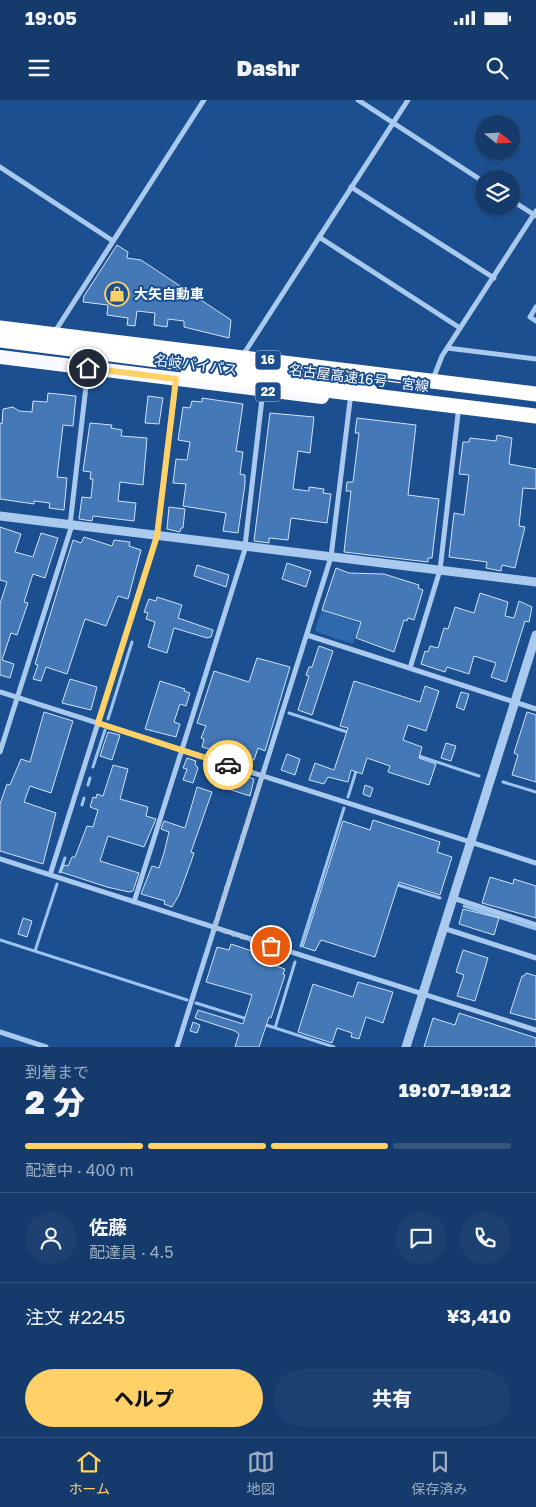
<!DOCTYPE html>
<html lang="ja">
<head>
<meta charset="utf-8">
<style>
  body { margin:0; font-family:"Golos Text","Noto Sans JP",sans-serif; background:#1d4271; color:#f1f3f6; height:100vh; display:flex; flex-direction:column; font-size:19px; white-space:nowrap }
  * { box-sizing:border-box; margin:0 }
  p { font-size:16px; color:#9dadc1 }
  .icon { flex:none; width:28px; height:28px; fill:none; stroke:currentColor; stroke-width:2; stroke-linecap:round; stroke-linejoin:round }
  .map { position:relative; height:947px; overflow:hidden }
  .panel { display:flex; flex-direction:column; background:#143b6b; flex:1 }
  .panel>* { flex:none }
  .needle { width:32px; rotate:108deg }
  .tools { position:absolute; left:475px; top:15px; display:grid; gap:10px }
  .tools a { display:grid; place-items:center; width:45px; height:45px; border-radius:50%; background:#143b6b; box-shadow:0 1px 4px #0004,0 0 0 1px #33557e; font-size:25px }
  .pin { position:absolute; display:grid; place-items:center; width:42px; height:42px; color:#fff; margin:-21px; border:2px solid #fff; border-radius:50%; box-shadow:0 1px 5px #0007 }
  .courier { position:absolute; display:grid; place-items:center; width:50px; height:50px; margin:-25px; border:4px solid #ffd166; border-radius:50%; background:#fff; color:#222; box-shadow:0 1px 6px #0007 }
  .headline em { font-style:normal; font-weight:800 }
  .headline div { display:flex; flex-direction:column-reverse }
  .headline { display:flex; align-items:center; justify-content:space-between; height:85px; padding:0 25px }
  h1 { font-size:32px; font-weight:800; line-height:38px }
  .bar { display:grid; grid-template-columns:repeat(4,1fr); gap:8px 5px; align-content:center; height:60px; padding:0 25px }
  .bar i { height:6px; border-radius:4px; background:#33557e }
  .bar .on { background:#ffd166 }
  .bar p { grid-column:span 4 }
  .line { display:flex; align-items:center; gap:12px; padding:0 25px; border-top:1px solid #33557e }
  .line div { flex:1 }
  .round { display:grid; place-items:center; flex:none; width:52px; height:52px; border-radius:26px; background:#1d4271 }
  .primary-button { display:flex; gap:10px; margin-top:auto; padding:10px 25px }
  .primary-button a { flex:1; height:58px; border-radius:30px; background:#ffd166; color:#111; font-size:20px; font-weight:800; line-height:58px; text-align:center }
  .primary-button a+a { background:#1d4271; color:#f1f3f6 }
  .status { display:flex; justify-content:space-between; align-items:center; height:35px; padding:0 25px; background:#143b6b; direction:ltr }
  .status svg { height:14px; fill:currentColor }
  header { display:flex; justify-content:space-between; align-items:center; height:65px; padding:0 25px; background:#143b6b; font-size:22px; font-weight:800 }
  .tab-bar { display:flex; justify-content:space-around; align-items:center; height:70px; border-top:1px solid #33557e; background:#143b6b; font-size:14px; color:#9dadc1 }
  .tab-bar a { display:grid; justify-items:center; gap:2px }
  .tab-bar .on { color:#ffd166 }
  .map>svg:first-child { display:block }
  .green { fill:#2e69ad }
  .lines { fill:none; stroke-linecap:round; stroke-linejoin:round }
  .stream { stroke:#9cc4f0; stroke-width:3 }
  .building { fill:#4478b7; stroke:#cfe3fa }
  .minor { stroke:#a9c9ee; stroke-width:5 }
  .tertiary { stroke:#a9c9ee; stroke-width:9 }
  .trunk { stroke:#f8faff; stroke-width:14 }
  .motorway { stroke:#fff; stroke-width:15 }
  .motorway-bridge { stroke:#fff; stroke-width:15 }
  .done { stroke:#afc1d8; stroke-width:5; stroke-dasharray:0 9 }
  .route { stroke:#ffd166; stroke-width:6 }
  .labels { text-anchor:middle; stroke-width:4; stroke-linejoin:round; paint-order:stroke }
  .shield { fill:#1b4f8f; stroke:#bbcadd; stroke-width:1 }
  .shield-label { font-size:12px; font-weight:bold; fill:#fff }
  .poi-label { font-size:14px; font-weight:bold; fill:#fff; stroke:#1b4f8f; text-anchor:start }
  .street-label { font-size:14px; fill:#fff; stroke:#1b4f8f }
</style>
</head>
<body>
<div class="status"><b>19:05</b><svg viewBox="0 0 49 12"><path d="M0 12V9h3v3zM5 12V6h3v6zM10 12V3h3v9zM15 12V0h3v12zM26 1h20v11H26zM47 4h2v5h-2z"/></svg></div>
<header><svg class="icon" aria-label="menu" viewBox="0 0 24 24"><path d="M4 6h16M4 12h16M4 18h16"/></svg>Dashr<svg class="icon" aria-label="search" viewBox="0 0 24 24"><circle cx="10" cy="10" r="6"/><path d="M15 15l6 6"/></svg></header>
<div class="map">
<svg width="536" height="947" viewBox="0 0 536 947">
  <rect width="100%" height="100%" fill="#1b4f8f"/>
  <path class="green" d="M322,510L360,523L353,544L317,532L315,529Z"/>
  <g class="lines">
    <path class="stream" d="M289,613L350,633
      M108,619L132,542
      M416,655L479,676
      M93,667L105,630
      M503,682L536,692
      M88,685L90,678
      M348,697L357,668
      M82,705L84,698
      M60,772L65,758
      M395,784L440,798
      M464,806L536,829
      M0,840L187,900
      M301,846L344,708
      M35,851L57,784
      M196,903L247,919
      M263,924L334,947
      M275,928L295,862"/>
  </g>
  <path class="building" d="M117,145L128,152L127,158L141,160L231,220L229,238L184,227V221L168,219L167,227L154,225L155,213L137,211L135,226L127,225L128,218L107,215L108,205L83,202L84,196Z
    M48,293L76,296L73,326L63,325L57,377L67,378L64,410L49,408L50,403L34,401V404L0,399V323L2,324L3,309L13,307L19,311L32,312L33,301L47,302Z
    M148,296L163,298L159,324L145,323Z
    M202,298L243,304L236,351L243,352L240,374L245,375V384L238,433L223,431L226,413L183,406L186,384L173,383L176,359L187,360L190,342L178,340L183,307L190,308L192,301L202,302Z
    M270,313L314,317L310,353L298,351L293,389L309,391V387L324,389L323,393L331,394L327,423L291,418L288,440L269,438V443L254,441Z
    M357,318L416,325L408,395L439,399L432,458H428V462L344,452L351,391H346L347,382H353L359,333H355Z
    M90,323L112,325L111,328L122,330L121,336L147,338L143,385L120,382L118,401L136,403L134,421L93,416L92,421L79,419L82,397L91,398L93,379H90L91,372L83,371Z
    M497,335L512,338L509,364L536,369V389L523,388L519,426L525,427L515,468L502,465L501,471L486,468L487,462L449,457L454,413L464,415L469,375L459,374L463,342H469L470,338L496,341Z
    M169,407L185,409L183,428H181L180,432L167,429Z
    M0,427L21,434L15,452L33,457L41,433L58,438L45,478L33,474L24,502L28,503L17,535L11,533L2,560L14,564L10,578L0,575V504L7,482L0,480Z
    M84,437L112,446L114,440L130,442L129,446L141,450L128,499L118,496L106,526L85,519L67,574L46,567L41,581L33,579L38,565L35,564L73,440L81,443Z
    M287,463L311,471L306,487L282,479Z
    M197,465L229,475L226,487L194,476Z
    M336,468L349,473L384,474L419,485L418,488L423,490L414,520L408,518L407,521L404,520L394,552L356,538L361,522L322,510Z
    M480,493L508,502L505,516L514,518L519,501L532,507L529,522L525,521L506,582L491,577L496,563L474,556L469,574L447,567L445,572L421,564L425,551L428,552L430,546L438,548L444,528L448,529L455,507L474,513Z
    M157,497L182,505L178,518L213,530L211,537L207,538L174,528L167,553L148,547L155,522L146,519L148,513L144,512L149,499L156,501Z
    M319,546L333,551L312,615L298,610L309,576L306,575L309,567H312Z
    M257,558L290,567L265,651L258,648L254,660L249,659L248,661L202,647L204,639L201,638L206,626L197,623L214,571L249,582Z
    M70,579L97,587L91,610L62,603Z
    M160,581L185,589L184,591L190,593L186,606L180,604L174,622L180,624L176,637L145,629Z
    M354,581L420,602L425,586L439,591L426,631L408,625L403,640L422,647L419,658L436,664L429,685L388,672L390,666L367,658L362,674L351,670L348,682L328,677L324,684L309,680L315,663L334,670L348,628L340,626Z
    M461,592L469,594L464,610L456,607Z
    M44,612L73,621L51,693L30,686L24,702L56,713L43,764L0,751V704L7,684L10,685L21,659L30,662Z
    M527,612L536,615V682L512,675L518,655L514,653Z
    M108,632L120,635L112,660L100,656Z
    M446,643L456,646L451,661L441,658Z
    M287,654L300,659L295,675L281,670Z
    M187,658L196,661L195,664L198,668L193,683L183,680L187,669L183,668Z
    M113,665L128,669L120,699L148,707L146,716L156,719L144,747L108,736L100,761L139,773L133,791L129,792L107,787L61,772L64,765L68,766L72,757H75L87,726L93,727L98,710L90,707L93,697L96,698L97,694L103,696Z
    M221,668L254,679L250,696L216,685Z
    M365,685L373,688L370,697L363,694Z
    M197,687L212,692L191,752L194,753L191,762L179,795L172,807L164,804L165,801L141,794L152,766L159,768L164,753L169,732L161,729L164,721L185,728Z
    M373,720L440,742L437,752L452,757L440,795L399,782L375,857L321,840L315,851L303,847L343,721L370,730Z
    M490,777L513,784L514,779L536,786V818L482,803Z
    M463,809L499,818L494,835L459,824Z
    M23,818L32,821L27,837L18,834Z
    M231,844L258,853L256,859L258,860L285,869L283,874L285,875L271,918L269,917L259,947H235L239,934L235,931L195,918L198,910L243,924L252,895L206,882L217,847L229,850Z
    M463,850L488,858L475,901L457,896L464,875L456,872Z
    M526,873L536,876V920L510,913L522,876H524Z
    M358,882L393,892L383,923L366,917L359,939L351,937L352,933L337,928L332,943L298,932L313,884L353,897Z
    M459,913L536,938V947H424L433,918L455,925Z
    M193,922L200,925L197,933L190,931Z"/>
  <g class="lines">
    <path class="minor" d="M358,0L484,82
      M0,67L113,141
      M351,87L494,178
      M511,100L536,116
      M319,137L460,228
      M536,207L530,217L536,221
      M54,233L204,0
      M447,248L536,259
      M243,255L408,0
      M433,279L442,256L536,111
      M70,425L88,269
      M245,446L263,290
      M307,535L536,609
      M410,568L440,470L458,314
      M0,592L536,763
      M0,652L72,425
      M0,759L536,930
      M50,775L157,436L176,280
      M453,798L536,825
      M134,802L246,446
      M443,828L536,858
      M0,932L46,947
      M177,947L331,457L350,301"/>
    <path class="tertiary" d="M0,416L536,482
      M406,947L536,535"/>
    <path class="trunk" d="M0,257L322,297"/>
    <path class="motorway" d="M0,228L536,294
      M0,240L298,278L347,285L370,291"/>
    <path class="motorway-bridge" d="M188,273L536,316"/>
  </g>
  <g class="lines">
    <path class="done" d="M228,665L262,676L214,828L271,846"/>
    <path class="route" d="M88,268L176,279L157,436L98,623L228,665"/>
  </g>
  <defs>
    <g id="shop-ring" transform="scale(1.25)"><circle r="9.5" fill="#1b4f8f" stroke="#ffd166" stroke-width="1.5"/><path d="M-5-2.5h2.3a2.7 3.5 0 0 1 5.4 0H5L5.5 6h-11ZM-1.5-2.5h3a1.5 2.3 0 0 0-3 0Z" fill="#ffd166"/></g>
  </defs>
  <g fill-rule="evenodd">
    <use href="#shop-ring" x="117" y="194"/>
  </g>
  <g class="labels">
    <g class="shield">
      <rect x="255.5" y="250.5" width="25" height="19" rx="4"/>
      <rect x="255.5" y="282.5" width="25" height="19" rx="4"/>
    </g>
    <g class="shield-label">
      <text x="268" y="264">16</text>
      <text x="268" y="296">22</text>
    </g>
    <g class="poi-label">
      <text x="134" y="199">大矢自動車</text>
    </g>
    <g class="street-label">
      <text transform="translate(196 265) rotate(7)" y="5">名岐バイパス</text>
      <text transform="translate(359 278) rotate(7)" y="5">名古屋高速16号一宮線</text>
    </g>
  </g>
</svg>
<div class="tools">
<a><svg class="needle" viewBox="-14 -14 28 28"><path d="M0-13l5 13h-10z" fill="#e53935"/><path d="M0 13l5-13h-10z" fill="#9dadc1"/></svg></a>
<a><svg class="icon" aria-label="layers" viewBox="0 0 24 24"><path d="M12 4l9 5-9 5-9-5zM3 14l9 5 9-5"/></svg></a>
</div>
<div class="pin" style="left:271px;top:846px;background:#ea580c"><svg class="icon" aria-label="bag" viewBox="0 0 24 24"><path d="M5 8h14l-1 12H6zM9 8a3 3 0 0 1 6 0"/></svg></div>
<div class="pin" style="left:88px;top:268px;background:#1f2937"><svg class="icon" aria-label="home" viewBox="0 0 24 24"><path d="M3 11l9-7 9 7M6 9v11h12V9"/></svg></div>
<div class="courier" style="left:228px;top:665px"><svg class="icon" aria-label="car" viewBox="0 0 24 24"><path d="M5 17H2v-5l4-1 3-4h7l3 4 3 1v5h-3M9 17h6M6 11h13"/><circle cx="7" cy="17" r="2"/><circle cx="17" cy="17" r="2"/></svg></div>
</div>
<section class="panel">
<div class="headline"><div><h1>2 分</h1><p>到着まで</p></div><em>19:07–19:12</em></div>
<div class="bar"><i class="on"></i><i class="on"></i><i class="on"></i><i></i><p>配達中 · 400 m</p></div>
<div class="line" style="height:90px"><a class="round"><svg class="icon" aria-label="person" viewBox="0 0 24 24"><circle cx="12" cy="8" r="4"/><path d="M4 21q1-7 8-7t8 7"/></svg></a><div><b>佐藤</b><p>配達員 · 4.5</p></div><a class="round"><svg class="icon" aria-label="chat" viewBox="0 0 24 24"><path d="M4 5h16v11H9l-5 4z"/></svg></a><a class="round"><svg class="icon" aria-label="phone" viewBox="0 0 24 24"><path d="M5 4h4l2 5-3 2q2 4 5 5l2-3 5 2v4C11 20 4 13 5 4z"/></svg></a></div>
<div class="line" style="height:65px"><div>注文 #2245</div><b>¥3,410</b></div>
<div class="primary-button"><a>ヘルプ</a><a>共有</a></div>
</section>
<nav class="tab-bar">
<a class="on"><svg class="icon" aria-label="home" viewBox="0 0 24 24"><path d="M3 11l9-7 9 7M6 9v11h12V9"/></svg>ホーム</a>
<a><svg class="icon" aria-label="map" viewBox="0 0 24 24"><path d="M3 6l6-2 6 2 6-2v14l-6 2-6-2-6 2zM9 4v14M15 6v14"/></svg>地図</a>
<a><svg class="icon" aria-label="saved" viewBox="0 0 24 24"><path d="M7 4h10v16l-5-4-5 4z"/></svg>保存済み</a>
</nav>
</body>
</html>
